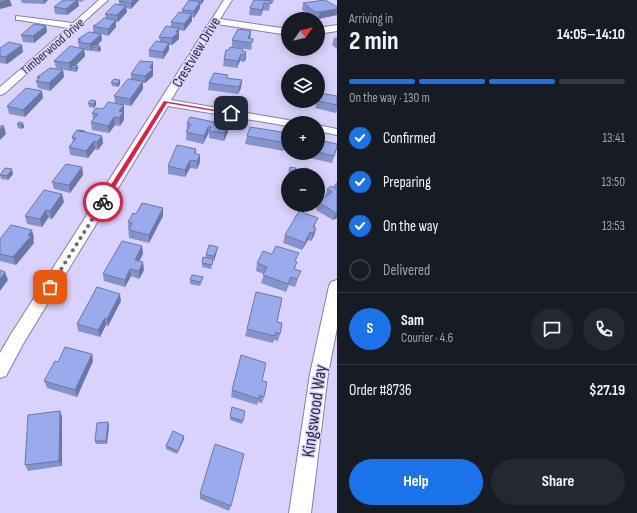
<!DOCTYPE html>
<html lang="en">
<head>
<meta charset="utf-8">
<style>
  body { margin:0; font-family:"Sofia Sans Condensed",sans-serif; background:#242831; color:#f1f3f6; height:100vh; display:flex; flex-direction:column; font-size:15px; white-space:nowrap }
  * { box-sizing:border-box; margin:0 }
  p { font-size:13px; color:#9ea1a6 }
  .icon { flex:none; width:22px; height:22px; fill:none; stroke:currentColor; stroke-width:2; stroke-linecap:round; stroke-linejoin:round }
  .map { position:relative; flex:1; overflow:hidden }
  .details { display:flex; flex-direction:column; background:#171b24; width:300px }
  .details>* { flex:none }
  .needle { width:26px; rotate:56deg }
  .fabs { position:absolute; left:281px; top:12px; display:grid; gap:8px }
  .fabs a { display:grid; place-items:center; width:44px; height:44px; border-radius:50%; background:#171b24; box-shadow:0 2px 10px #0003; font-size:20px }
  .pin { position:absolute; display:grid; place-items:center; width:34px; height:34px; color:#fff; margin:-17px; border-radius:8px; box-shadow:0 2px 6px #0006 }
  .courier { position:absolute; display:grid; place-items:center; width:40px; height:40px; margin:-20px; border:3px solid #e11d48; border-radius:50%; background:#fff; color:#222; box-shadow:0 1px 5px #0007 }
  .summary em { font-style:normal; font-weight:700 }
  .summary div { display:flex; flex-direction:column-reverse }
  .summary { display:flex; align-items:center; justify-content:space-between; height:68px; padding:0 12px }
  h1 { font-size:26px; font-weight:700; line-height:30px }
  .bar { display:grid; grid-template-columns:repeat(4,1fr); gap:6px 4px; align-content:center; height:48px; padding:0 12px }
  .bar i { height:5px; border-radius:3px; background:#363941 }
  .bar .active { background:#1a73e8 }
  .bar p { grid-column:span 4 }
  .line { display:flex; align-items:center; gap:10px; padding:0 12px; border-top:1px solid #363941 }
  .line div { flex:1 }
  .round { display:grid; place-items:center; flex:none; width:42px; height:42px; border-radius:21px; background:#242831 }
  ol { padding:0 12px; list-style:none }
  li { display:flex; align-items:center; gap:12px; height:44px }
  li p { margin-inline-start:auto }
  li .icon { padding:4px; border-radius:50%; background:#1a73e8; color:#fff; stroke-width:4 }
  li:last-child { color:#9ea1a6 }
  li i { width:22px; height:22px; border:2px solid #363941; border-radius:50% }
  .primary-button { display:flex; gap:8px; margin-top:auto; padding:8px 12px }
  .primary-button a { flex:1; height:46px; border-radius:24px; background:#1a73e8; color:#fff; font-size:16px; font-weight:700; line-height:46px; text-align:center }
  .primary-button a+a { background:#242831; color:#f1f3f6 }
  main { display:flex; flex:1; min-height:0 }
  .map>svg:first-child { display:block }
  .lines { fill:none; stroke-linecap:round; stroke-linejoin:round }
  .minor-casing { stroke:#867ead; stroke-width:2 }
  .minor { fill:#fff; fill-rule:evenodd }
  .wall { fill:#8493cb }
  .shaded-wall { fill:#6b78a5 }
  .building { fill:#99abec; stroke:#6b78a5 }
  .route { fill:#e11d48 }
  .done { stroke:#6b6682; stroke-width:4; stroke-dasharray:0 7.2 }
  .labels { text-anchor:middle; stroke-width:3; stroke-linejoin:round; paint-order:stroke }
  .far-street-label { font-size:13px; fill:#302c40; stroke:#d8d2fc }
  .street-label { font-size:15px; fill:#302c40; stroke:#d8d2fc }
  .near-street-label { font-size:18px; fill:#302c40; stroke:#d8d2fc }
</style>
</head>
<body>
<main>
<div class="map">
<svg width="337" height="513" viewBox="0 0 337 513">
  <rect width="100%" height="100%" fill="#d8d2fc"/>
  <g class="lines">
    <g class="minor-casing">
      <path id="minor" d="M99,0H108L4,94L0,95V87L68,28L19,20H16V16L73,23Z
        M224,0H232L220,19L288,29V35L217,24L171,100L288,120L294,123H288V126L168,106L23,344L6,376L0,378V353L11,334Z
        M337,25V31L318,34V28Z
        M318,125L337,129V135L318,131Z
        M337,280V328L328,374L311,513H289L310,374L329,286L331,282Z"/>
    </g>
    <use href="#minor" class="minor"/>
  </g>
  <path class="wall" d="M21,0H48L44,4L22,3Z
    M63,0H84L82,2L78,1L79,6L67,15L55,14L54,7Z
    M120,0H139L131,9L126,8L127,12L118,22H116V27L108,36L101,34L102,40L97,45L100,46L101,50L99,52L93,51V50L91,51L84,50L85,56L76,65L78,69L76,72L71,71V70L70,71L56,68L54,61L79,48L78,39L93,32V26L97,24L106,19L105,14L119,5V1Z
    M189,0H204L201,5H200V8L194,18L192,17V21L184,31L179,30V39L172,45H169V50L163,59L149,57V50L160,42L159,37L171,27V22L182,13V10Z
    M254,0H274L272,4H270L269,11L263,10L261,16L249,15L250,8Z
    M303,3L337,7V15L318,19H313L307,14V13L302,10Z
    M46,26L47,32L34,43L23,42L21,35Z
    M251,31L250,39L252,46L251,50L232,47V40Z
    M337,37V49L332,45L334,38Z
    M243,49V51L246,52V59L244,62L240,61L237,68L223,66L224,59L229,50Z
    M294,49H313V52H295Z
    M23,52L7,64L0,63V56Z
    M63,70L64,77L50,91L38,88L36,81L38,80L37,77Z
    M153,70V76L145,83H143V89L131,106L115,103L114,96L131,79V74Z
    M228,75L227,78L242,80L241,88L238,94L208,90L209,83Z
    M111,82L120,84L118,87L112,86Z
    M337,96V110L336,113L315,108L317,101Z
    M43,98L25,117L9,114L7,106Z
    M88,103L96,105L94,108L89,107Z
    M92,113H124L123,114L124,120L120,126L115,125L109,133L92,130L91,122L93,120Z
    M23,123L24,127L22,129L18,128L17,124Z
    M187,123L228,125V132L224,141L209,138V134H208L203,144L186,140Z
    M85,132L102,136L103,143L98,150L95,149L88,158L70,155L69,147L73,142L72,137Z
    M247,136H288L284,151L245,144Z
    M318,140L337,147L332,163L297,155V153H318Z
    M196,149V154L200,162L197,169L190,168L185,177L168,174V166Z
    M82,167L83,175L70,193L54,189L52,182Z
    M296,168L294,175L288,174L289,170Z
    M304,168L308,174L307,175H302Z
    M0,174H13L8,180L1,179Z
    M337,182V218L333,220L316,210L317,205H318V202L325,197L327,189L333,187L335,184Z
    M64,202L52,219L48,218L42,227L27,224L25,216Z
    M163,208V216L149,243L129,238L128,222L136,214Z
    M315,225L314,228H316L314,236L311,241L308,240L302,250L283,243L285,235Z
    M34,238L33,240L34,243L16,265L0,261V239Z
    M142,246L143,254L139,261L144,270L139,279L131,276L125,287L104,281L103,274Z
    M218,247L217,251L214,261L213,260L211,269L202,267V263L206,258V255Z
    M272,254L296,261L295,269L298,279L295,287L289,285L286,292L261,283L264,274L256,271L257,263Z
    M203,277L202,281L200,286L190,284V280Z
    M121,301L108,326L106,325L100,337L78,331L77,324Z
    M277,322L280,334L278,341L274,340L273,343L245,336L247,329Z
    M92,354L93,361L77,397L47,388L44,381L58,362Z
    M262,381L264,397L262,403L258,402L257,405L231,397L232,390Z
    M232,407L245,411L242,424L230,420Z
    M60,411L62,417V466L28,471L25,465Z
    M108,422L109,426L107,444H96L95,441Z
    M184,436V439L177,454L166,449V446Z
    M200,494L231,506L229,511L200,499Z"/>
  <path class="shaded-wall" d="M8,0H10L12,6L0,9V2Z
    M43,0H48L44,4Z
    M77,0H78L79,6L67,15L66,9Z
    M133,0H139L131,9V3Z
    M201,0H204L201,5Z
    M200,2V8L194,18V11Z
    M264,3L263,10L261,16L262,10Z
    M126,6L127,12L118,22L117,15Z
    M337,9V15L318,19L320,12Z
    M192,14V21L184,31V24Z
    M116,20V27L108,36V29Z
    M46,26L47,32L34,43L33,36Z
    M179,28V39L172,45V38Z
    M251,31L250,38L248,43V38Z
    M101,34L102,40L95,48L92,47L93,50L91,51L90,44Z
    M169,43V50L163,59V52Z
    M22,45L23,52L7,64L5,57Z
    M100,46L101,50L99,52L98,48Z
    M84,49L85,56L73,68L71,67V70L70,71L69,63Z
    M246,52V59L244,62L245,55Z
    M241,54L240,61L237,68L238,61Z
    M153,62V76L145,83V76Z
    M78,66V69L76,72V68Z
    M63,70L64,77L50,91L49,83Z
    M120,80V84L118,87L117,84Z
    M242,80L241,88L238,94L239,87Z
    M143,81V89L131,106L130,99Z
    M42,91L43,98L25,117L23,110Z
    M96,101V105L94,108L93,104Z
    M124,105V120L120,126L119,111Z
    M114,117L115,125L109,133L108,126Z
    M23,123L24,127L22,129L21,125Z
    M228,125V132L224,141V133Z
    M4,126L6,134L0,140V130Z
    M208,127V134L203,144L204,136Z
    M102,136L103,143L98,150L97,142Z
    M94,141L95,149L88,158L86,151Z
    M200,155V162L197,169V161Z
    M190,160V168L185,177V170Z
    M82,167L83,175L70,193L69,185Z
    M12,169L13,174L8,180L7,176Z
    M62,194L64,202L52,219L50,211Z
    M163,208V216L149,243V235Z
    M46,210L48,218L42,227L40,219Z
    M337,212V218L333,220L336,213Z
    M318,218L315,225L311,233L313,227Z
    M316,228L314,236L311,241L313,233Z
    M32,230L34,238L33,240L34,243L16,265L13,257Z
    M310,232L308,240L302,250L305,243Z
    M142,246L143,254L136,267L135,260Z
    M218,247L217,251L214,261V256Z
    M143,262L144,270L139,279V271Z
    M130,269L131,276L125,287V280Z
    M5,272L8,280L0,291V279Z
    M120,294L121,301L108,326L107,319Z
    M105,318L106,325L100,337L98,330Z
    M92,354L93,361L77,397L75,390Z
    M60,411L62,417V466L59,461Z
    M108,422L109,426L107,444L106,441Z
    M184,436V439L177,454L178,451Z"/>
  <path class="building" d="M0,0H8L0,2Z
    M63,0H77L66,9L54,7Z
    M120,0H133L131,3L119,1Z
    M189,0L200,2L194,11L182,10Z
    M254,0H259L271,1L270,4L264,3L262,10L250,8Z
    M325,0L337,7V9L320,12H315L308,7H309L303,3Z
    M115,4L126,6L117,15L105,14Z
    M179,12L192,14L184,24L171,22Z
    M104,18L116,20L108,29L93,26L97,24Z
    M34,24L46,26L33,36L21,35Z
    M166,26L179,28L176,32H179L172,38L159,37Z
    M238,29L251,31L248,38L253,39L252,43L232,40Z
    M89,32L101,34L90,44L78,42L81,40L78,39Z
    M156,41L169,43L163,52L149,50Z
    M9,42L22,45L5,57L0,56V48Z
    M94,45L100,46L98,48L92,47Z
    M70,46L84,49L69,63L54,61Z
    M230,47L243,49L242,51L246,52L245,55L241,54L238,61L224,59L226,50H229Z
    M140,61L153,62L150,68L153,69L145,76L131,74Z
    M73,65L78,66L76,68L71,67Z
    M50,68L63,70L49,83L36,81L40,77H37Z
    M214,73L228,75L226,78L242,80L239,87L209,83Z
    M114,79L120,80L117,84L111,82Z
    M128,79L143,81L130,99L114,96Z
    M26,88L42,91L23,110L7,106Z
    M320,93L337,96V105L318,101V98Z
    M91,100L96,101L93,104L88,103Z
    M108,102L124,105L119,111L123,112L119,118L114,117L108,126L91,122L98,114L92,113L96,108L103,109Z
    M190,117L228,125L224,133L209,131L211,127H208L204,136L186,132L191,124L187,123Z
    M19,122L23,123L21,125L17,124Z
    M0,126H4L0,130Z
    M250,127L288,133L286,143L247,136Z
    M77,130L102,136L97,142L94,141L86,151L69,147L76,138L72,137Z
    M79,130L85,131L84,132L78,131Z
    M318,140L337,144V147L334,156L318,152Z
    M177,145L196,149L194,153L200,155L197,161L190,160L185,170L168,166Z
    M66,164L82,167L69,185L52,182Z
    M290,167L296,168L295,171L289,170Z
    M5,168L12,169L7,176L0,175Z
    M304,168L309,169L308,174L302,173Z
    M331,186L336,189L337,188V212L336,213L318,202L332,192L327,189Z
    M44,190L62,194L50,211L46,210L40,219L25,216Z
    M142,203L163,208L149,235L129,230L132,223L128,222L133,213L136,214Z
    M299,211L318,218L313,227L316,228L313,233L310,232L305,243L285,235Z
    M11,225L32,230L28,235L31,236L13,257L0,254V239Z
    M122,241L142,246L135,260L143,262L139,271L130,269L125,280L103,274Z
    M209,245L218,247L214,256L206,255Z
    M276,246L299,253L295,261L297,262L294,269L301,271L297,279L291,277L288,284L263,275L267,267L257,263L263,251L272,254Z
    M203,257L213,259L212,265L202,263Z
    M0,270L5,272L0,279Z
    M192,275L203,277L201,282L190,280Z
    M97,287L120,294L107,319L105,318L98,330L77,324Z
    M256,292L282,298L277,322L282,323L280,334L276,332L275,336L247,329Z
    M65,347L92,354L75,390L44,381L55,361L58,362Z
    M241,355L266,363L262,381L267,382L264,397L259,395V399L232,390Z
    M232,407L245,411L243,421L230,417Z
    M60,411L59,461L25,465L28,415Z
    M108,422L106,441H95L97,423Z
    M173,431L184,436L178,451L166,446Z
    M215,444L244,454L231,506L200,494Z"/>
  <path class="route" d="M164,101L233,113L231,114L167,103L105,203H101L100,202Z"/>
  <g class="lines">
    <path class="done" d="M50,287L103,202"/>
  </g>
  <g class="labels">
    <g class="far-street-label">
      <text transform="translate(52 46) rotate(-41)" y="5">Timberwood Drive</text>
    </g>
    <g class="street-label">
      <text transform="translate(196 52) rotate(-59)" y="5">Crestview Drive</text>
    </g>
    <g class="near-street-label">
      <text transform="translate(314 411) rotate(-82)" y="6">Kingswood Way</text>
    </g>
  </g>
</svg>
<div class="fabs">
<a><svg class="needle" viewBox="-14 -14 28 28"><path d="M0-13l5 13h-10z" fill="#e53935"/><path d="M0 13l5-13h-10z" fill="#9ea1a6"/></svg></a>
<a><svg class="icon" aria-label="layers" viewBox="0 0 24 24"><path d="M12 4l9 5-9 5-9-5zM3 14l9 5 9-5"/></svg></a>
<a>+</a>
<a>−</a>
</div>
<div class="pin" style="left:50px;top:287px;background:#ea580c"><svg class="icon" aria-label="bag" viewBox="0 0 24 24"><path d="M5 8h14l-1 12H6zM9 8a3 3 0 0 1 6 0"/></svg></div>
<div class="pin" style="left:231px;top:113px;background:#1f2937"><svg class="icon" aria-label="home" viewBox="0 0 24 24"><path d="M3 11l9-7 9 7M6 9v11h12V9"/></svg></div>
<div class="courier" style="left:103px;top:202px"><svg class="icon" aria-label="bike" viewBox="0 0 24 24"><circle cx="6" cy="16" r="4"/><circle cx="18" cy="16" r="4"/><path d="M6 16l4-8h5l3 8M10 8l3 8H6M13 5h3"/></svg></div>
</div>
<section class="details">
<div class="summary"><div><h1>2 min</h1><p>Arriving in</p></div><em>14:05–14:10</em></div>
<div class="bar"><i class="active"></i><i class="active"></i><i class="active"></i><i></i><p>On the way · 130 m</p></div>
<ol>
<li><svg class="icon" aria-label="check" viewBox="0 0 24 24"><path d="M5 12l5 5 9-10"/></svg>Confirmed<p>13:41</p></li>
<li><svg class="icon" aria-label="check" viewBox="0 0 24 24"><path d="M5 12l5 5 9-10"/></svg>Preparing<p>13:50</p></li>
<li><svg class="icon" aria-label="check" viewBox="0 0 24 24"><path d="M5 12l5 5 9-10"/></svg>On the way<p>13:53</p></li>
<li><i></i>Delivered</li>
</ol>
<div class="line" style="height:72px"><b class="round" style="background:#1a73e8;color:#fff">S</b><div><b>Sam</b><p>Courier · 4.6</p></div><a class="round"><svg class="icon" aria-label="chat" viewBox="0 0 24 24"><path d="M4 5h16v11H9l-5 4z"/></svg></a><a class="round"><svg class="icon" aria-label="phone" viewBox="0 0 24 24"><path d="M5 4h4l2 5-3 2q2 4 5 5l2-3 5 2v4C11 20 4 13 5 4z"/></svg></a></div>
<div class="line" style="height:52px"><div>Order #8736</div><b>$27.19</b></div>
<div class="primary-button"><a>Help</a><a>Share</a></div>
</section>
</main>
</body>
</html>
